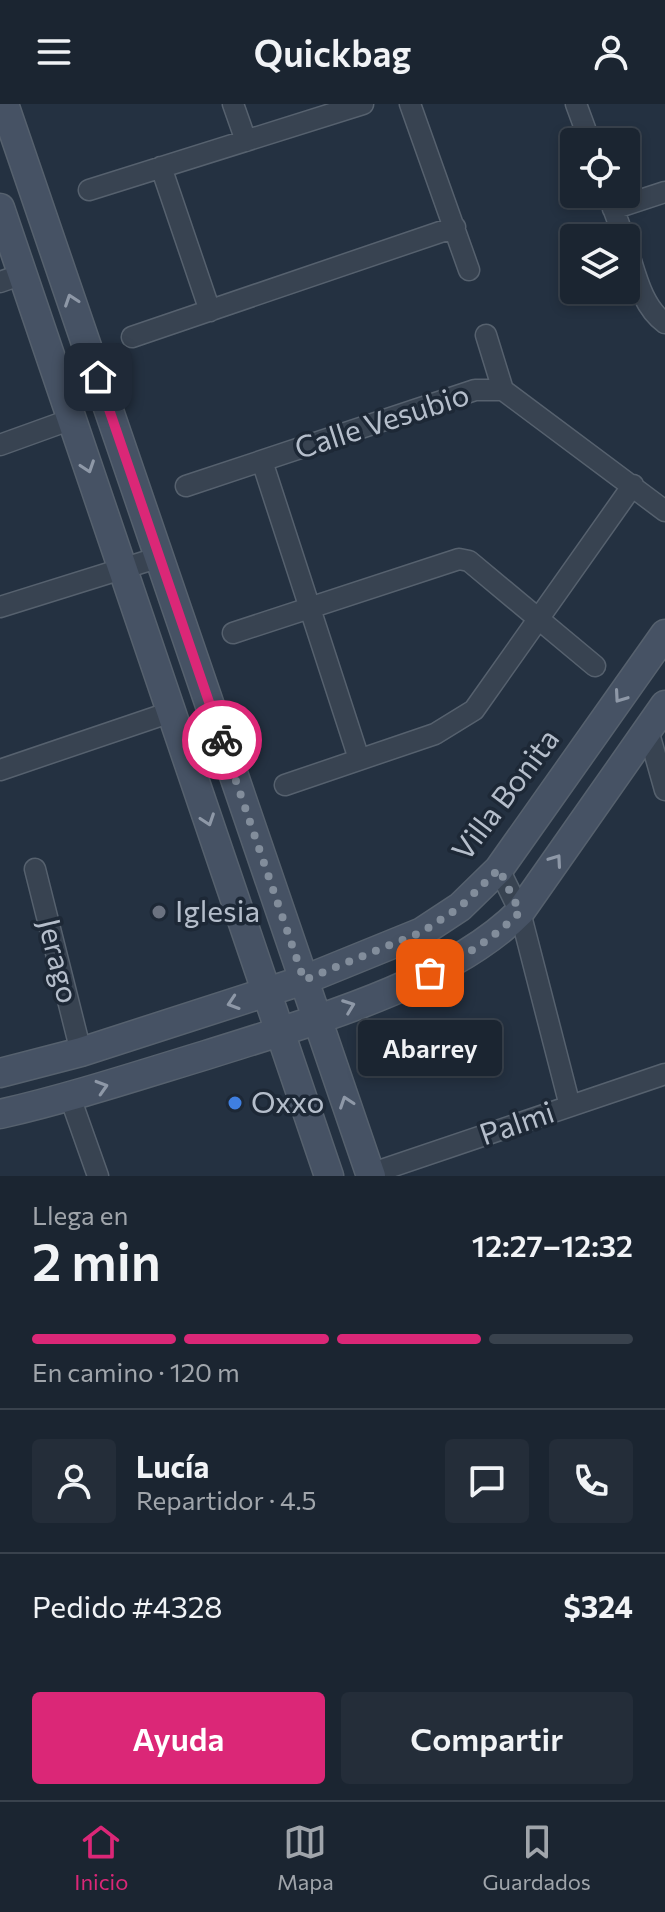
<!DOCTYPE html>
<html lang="es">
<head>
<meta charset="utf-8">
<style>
  body { margin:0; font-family:Commissioner,sans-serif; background:#242d39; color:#f1f3f6; height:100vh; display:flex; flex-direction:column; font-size:30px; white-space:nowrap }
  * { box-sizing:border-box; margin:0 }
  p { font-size:26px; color:#a0a5ab }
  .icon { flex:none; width:44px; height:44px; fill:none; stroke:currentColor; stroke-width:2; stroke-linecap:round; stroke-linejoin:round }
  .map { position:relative; height:1072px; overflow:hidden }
  .panel { display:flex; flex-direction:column; background:#1b2531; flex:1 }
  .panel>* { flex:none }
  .tools { position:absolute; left:560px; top:24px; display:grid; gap:16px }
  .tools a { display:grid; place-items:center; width:80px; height:80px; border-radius:8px; background:#1b2531; box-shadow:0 4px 12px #0003,0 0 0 2px #39424d; font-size:40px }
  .pin { position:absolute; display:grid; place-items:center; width:68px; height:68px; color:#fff; margin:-34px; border-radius:16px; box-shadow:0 4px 12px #0006 }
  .courier { position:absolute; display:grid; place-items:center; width:80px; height:80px; margin:-40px; border:6px solid #db2777; border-radius:50%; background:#fff; color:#222; box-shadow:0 2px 10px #0007 }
  .bubble { position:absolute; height:56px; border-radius:8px; background:#1b2531; box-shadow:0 4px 12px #0003,0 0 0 2px #39424d; font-size:26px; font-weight:600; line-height:56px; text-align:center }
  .headline em { font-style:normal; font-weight:600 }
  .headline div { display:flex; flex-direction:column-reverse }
  .headline { display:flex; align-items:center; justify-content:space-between; height:136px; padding:0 32px }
  h1 { font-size:52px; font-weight:600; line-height:60px }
  .bar { display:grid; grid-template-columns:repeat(4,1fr); gap:12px 8px; align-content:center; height:96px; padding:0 32px }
  .bar i { height:10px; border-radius:6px; background:#39424d }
  .bar .selected { background:#db2777 }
  .bar p { grid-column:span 4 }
  .line { display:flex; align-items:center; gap:20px; padding:0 32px; border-top:2px solid #39424d }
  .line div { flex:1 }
  .round { display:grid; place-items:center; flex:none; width:84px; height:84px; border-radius:8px; background:#242d39 }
  .action { display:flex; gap:16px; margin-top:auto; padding:16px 32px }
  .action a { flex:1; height:92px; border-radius:8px; background:#db2777; color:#fff; font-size:32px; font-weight:600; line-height:92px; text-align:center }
  .action a+a { background:#242d39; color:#f1f3f6 }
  header { display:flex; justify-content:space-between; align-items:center; height:104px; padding:0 32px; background:#1b2531; font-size:36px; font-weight:600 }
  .tabs { display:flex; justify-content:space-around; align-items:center; height:112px; border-top:2px solid #39424d; background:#1b2531; font-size:22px; color:#a0a5ab }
  .tabs a { display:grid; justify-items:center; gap:4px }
  .tabs .selected { color:#db2777 }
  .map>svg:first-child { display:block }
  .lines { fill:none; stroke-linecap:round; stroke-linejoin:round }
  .street-casing { stroke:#56616e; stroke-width:23 }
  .secondary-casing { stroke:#56616e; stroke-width:31 }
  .street { stroke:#384351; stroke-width:20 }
  .secondary { stroke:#465264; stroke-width:28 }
  .oneway { stroke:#8e98a7 }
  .done { stroke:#828d9b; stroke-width:8; stroke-dasharray:0 14.4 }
  .route { stroke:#db2777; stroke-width:10 }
  .worship-dot { fill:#6b7280; stroke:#1d2836; stroke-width:3 }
  .shop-dot { fill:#3f7fe0; stroke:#1d2836; stroke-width:3 }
  .labels { text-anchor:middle; stroke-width:7; stroke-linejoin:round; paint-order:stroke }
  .street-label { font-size:30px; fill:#b5becb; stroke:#1d2836 }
  .poi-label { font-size:30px; fill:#b5becb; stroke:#1d2836; text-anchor:start }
</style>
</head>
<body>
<header><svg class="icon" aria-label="menu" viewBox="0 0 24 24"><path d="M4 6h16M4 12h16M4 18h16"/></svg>Quickbag<svg class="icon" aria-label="person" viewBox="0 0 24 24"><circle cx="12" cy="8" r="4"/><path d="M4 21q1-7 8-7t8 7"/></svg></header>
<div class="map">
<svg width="665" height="1072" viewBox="0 0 665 1072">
  <rect width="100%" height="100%" fill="#243141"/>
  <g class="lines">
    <g class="street-casing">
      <path id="street" d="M233,0L246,37
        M410,0L469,166
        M576,0L590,38
        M161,63L210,207
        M89,86L363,0
        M608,90L624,134
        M613,105L665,88
        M626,141C635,167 641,202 665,219
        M0,178L23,170
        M486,231L503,286L665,407
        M132,233L455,123
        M0,341L72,315
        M262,357L359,655
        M186,382L475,286H503
        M0,503L160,453
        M233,529L459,455L469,457L595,562
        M648,626L665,686
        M0,666L171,608
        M285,681L435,630L474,606L633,381
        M35,765L81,948
        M499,765L520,808L570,1002
        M70,993L98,1072
        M370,1070L665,970"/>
    </g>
    <g class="secondary-casing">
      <path id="secondary" d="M4,0L371,1072
        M0,104L329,1072
        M0,969L81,948L304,876L422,828L460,803L499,765L665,530
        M0,1010C70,994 137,972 206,951C303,920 448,881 520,808L665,601"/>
    </g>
    <use href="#street" class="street"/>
    <use href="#secondary" class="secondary"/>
  </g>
  <defs><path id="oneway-chevron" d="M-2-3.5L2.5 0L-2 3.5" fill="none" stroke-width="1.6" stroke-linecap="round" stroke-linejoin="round" transform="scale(2)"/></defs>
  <g class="oneway">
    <use href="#oneway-chevron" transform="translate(71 196) rotate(-109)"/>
    <use href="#oneway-chevron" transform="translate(88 363) rotate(71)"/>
    <use href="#oneway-chevron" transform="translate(620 593) rotate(125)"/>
    <use href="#oneway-chevron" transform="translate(208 716) rotate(71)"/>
    <use href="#oneway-chevron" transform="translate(556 756) rotate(-55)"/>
    <use href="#oneway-chevron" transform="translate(233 899) rotate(162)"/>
    <use href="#oneway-chevron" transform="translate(349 902) rotate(-21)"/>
    <use href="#oneway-chevron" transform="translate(102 983) rotate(-17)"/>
    <use href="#oneway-chevron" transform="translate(346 998) rotate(-109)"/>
  </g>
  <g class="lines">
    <path class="done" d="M222,636L304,876L422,828L460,803L499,765L520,808C494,834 463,854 430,869"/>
    <path class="route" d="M98,273L222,636"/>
  </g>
  <circle class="worship-dot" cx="159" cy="808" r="8"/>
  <circle class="shop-dot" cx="235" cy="999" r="8"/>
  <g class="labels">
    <g class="street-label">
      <text transform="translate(382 318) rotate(-18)" y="10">Calle Vesubio</text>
      <text transform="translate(506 691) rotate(-53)" y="10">Villa Bonita</text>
      <text transform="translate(58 857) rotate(76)" y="10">Jerago</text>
      <text transform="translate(517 1020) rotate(-19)" y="10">Palmi</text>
    </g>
    <g class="poi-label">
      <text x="175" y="818">Iglesia</text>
      <text x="251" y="1009">Oxxo</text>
    </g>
  </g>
</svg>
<div class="tools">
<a><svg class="icon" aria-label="locate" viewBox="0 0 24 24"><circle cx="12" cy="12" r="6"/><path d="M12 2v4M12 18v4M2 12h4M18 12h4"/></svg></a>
<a><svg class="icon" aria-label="layers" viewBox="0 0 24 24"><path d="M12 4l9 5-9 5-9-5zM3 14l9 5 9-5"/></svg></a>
</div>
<div class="pin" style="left:430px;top:869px;background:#ea580c"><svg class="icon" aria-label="bag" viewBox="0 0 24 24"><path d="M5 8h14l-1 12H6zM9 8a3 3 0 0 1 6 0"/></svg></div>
<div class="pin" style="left:98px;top:273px;background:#1f2937"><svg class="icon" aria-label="home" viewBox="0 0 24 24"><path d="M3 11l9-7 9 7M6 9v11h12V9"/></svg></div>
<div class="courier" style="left:222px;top:636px"><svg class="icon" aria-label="bike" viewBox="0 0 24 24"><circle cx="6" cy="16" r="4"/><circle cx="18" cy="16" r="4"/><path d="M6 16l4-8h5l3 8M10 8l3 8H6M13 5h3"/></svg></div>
<div class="bubble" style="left:358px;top:916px;width:144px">Abarrey</div>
</div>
<section class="panel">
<div class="headline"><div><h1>2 min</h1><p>Llega en</p></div><em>12:27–12:32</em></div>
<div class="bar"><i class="selected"></i><i class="selected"></i><i class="selected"></i><i></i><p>En camino · 120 m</p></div>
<div class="line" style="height:144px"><a class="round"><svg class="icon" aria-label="person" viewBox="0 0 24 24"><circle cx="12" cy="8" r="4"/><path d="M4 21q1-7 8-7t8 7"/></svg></a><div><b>Lucía</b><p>Repartidor · 4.5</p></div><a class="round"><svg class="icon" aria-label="chat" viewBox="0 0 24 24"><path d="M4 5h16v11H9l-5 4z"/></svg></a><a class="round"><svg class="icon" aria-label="phone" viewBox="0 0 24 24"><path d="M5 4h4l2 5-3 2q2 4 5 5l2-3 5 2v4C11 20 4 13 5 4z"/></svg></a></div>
<div class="line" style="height:104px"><div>Pedido #4328</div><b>$324</b></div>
<div class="action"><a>Ayuda</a><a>Compartir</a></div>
</section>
<nav class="tabs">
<a class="selected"><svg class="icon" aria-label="home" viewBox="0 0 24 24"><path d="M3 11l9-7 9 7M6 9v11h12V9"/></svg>Inicio</a>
<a><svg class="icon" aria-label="map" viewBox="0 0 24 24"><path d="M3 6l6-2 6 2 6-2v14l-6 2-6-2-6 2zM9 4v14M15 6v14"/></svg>Mapa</a>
<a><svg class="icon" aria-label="saved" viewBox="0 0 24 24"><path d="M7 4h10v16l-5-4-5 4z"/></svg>Guardados</a>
</nav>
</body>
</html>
